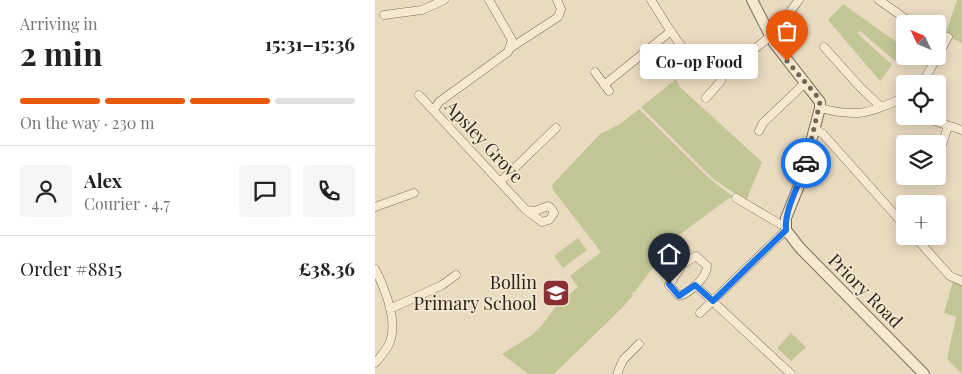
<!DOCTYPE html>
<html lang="en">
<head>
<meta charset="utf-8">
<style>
  body { margin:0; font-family:"Playfair Display",serif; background:#f6f6f6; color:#222; height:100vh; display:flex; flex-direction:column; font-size:19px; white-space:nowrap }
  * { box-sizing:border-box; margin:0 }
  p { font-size:16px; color:#767676 }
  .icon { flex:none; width:28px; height:28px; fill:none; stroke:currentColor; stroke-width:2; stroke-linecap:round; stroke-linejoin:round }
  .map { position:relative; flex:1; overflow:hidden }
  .side { display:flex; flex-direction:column; background:#fff; width:375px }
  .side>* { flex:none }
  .needle { width:32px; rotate:314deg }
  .controls { position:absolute; left:521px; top:15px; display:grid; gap:10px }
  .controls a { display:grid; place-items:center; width:50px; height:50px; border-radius:5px; background:#fff; box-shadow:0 2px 12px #0003; font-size:25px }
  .pin { position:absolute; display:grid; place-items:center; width:42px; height:42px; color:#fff; margin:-51px -21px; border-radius:50% 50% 50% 0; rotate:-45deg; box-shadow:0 0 5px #0007 }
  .pin .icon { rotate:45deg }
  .courier { position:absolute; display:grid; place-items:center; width:50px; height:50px; margin:-25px; border:4px solid #1a73e8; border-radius:50%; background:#fff; color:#222; box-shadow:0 1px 6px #0007 }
  .bubble { position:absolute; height:35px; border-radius:5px; background:#fff; box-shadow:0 2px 12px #0003; font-size:16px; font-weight:700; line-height:35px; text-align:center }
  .headline em { font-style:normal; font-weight:700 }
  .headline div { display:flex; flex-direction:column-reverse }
  .headline { display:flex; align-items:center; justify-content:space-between; height:85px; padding:0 20px }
  h1 { font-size:32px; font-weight:700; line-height:38px }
  .bar { display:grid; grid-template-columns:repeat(4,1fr); gap:8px 5px; align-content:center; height:60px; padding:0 20px }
  .bar i { height:6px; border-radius:4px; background:#e0e0e0 }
  .bar .active { background:#ea580c }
  .bar p { grid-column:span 4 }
  .line { display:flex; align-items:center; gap:12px; padding:0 20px; border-top:1px solid #e0e0e0 }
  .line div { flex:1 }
  .round { display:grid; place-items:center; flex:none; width:52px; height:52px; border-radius:5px; background:#f6f6f6 }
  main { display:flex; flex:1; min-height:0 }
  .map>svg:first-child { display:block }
  .green { fill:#c2c695 }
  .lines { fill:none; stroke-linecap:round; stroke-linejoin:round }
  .minor-casing { stroke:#816d59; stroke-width:9 }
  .tertiary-casing { stroke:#816d59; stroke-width:12 }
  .minor { stroke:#f5e9d2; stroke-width:8 }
  .tertiary { stroke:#f5e9d2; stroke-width:10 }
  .done { stroke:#716556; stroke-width:5; stroke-dasharray:0 9 }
  .route { stroke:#1a73e8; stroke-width:6 }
  .labels { text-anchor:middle; stroke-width:4; stroke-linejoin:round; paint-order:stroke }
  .street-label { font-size:18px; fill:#31261d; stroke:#f1e6ce }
  .poi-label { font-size:18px; fill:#31261d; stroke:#f1e6ce; text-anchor:end }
</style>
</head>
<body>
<main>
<section class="side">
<div class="headline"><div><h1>2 min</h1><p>Arriving in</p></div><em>15:31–15:36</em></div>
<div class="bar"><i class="active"></i><i class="active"></i><i class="active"></i><i></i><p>On the way · 230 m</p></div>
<div class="line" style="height:90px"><a class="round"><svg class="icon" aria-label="person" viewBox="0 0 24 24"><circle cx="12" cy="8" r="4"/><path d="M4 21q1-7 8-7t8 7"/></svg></a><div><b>Alex</b><p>Courier · 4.7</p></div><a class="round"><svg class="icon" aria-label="chat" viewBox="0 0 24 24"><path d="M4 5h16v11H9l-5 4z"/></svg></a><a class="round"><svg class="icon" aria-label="phone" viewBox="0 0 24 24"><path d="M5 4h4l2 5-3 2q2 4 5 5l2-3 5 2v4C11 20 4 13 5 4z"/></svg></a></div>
<div class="line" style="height:65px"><div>Order #8815</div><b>£38.36</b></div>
</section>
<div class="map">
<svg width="587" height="374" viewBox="0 0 587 374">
  <rect width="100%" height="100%" fill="#e9dbc0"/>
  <path class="green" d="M582,0H587V43L570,35Z
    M468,4L530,48L520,61L485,31L482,33L517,65L505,81L453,20Z
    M301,79L305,87L387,162L371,201L337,178L266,107Z
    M264,109L334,178L358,197L354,198L300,238L259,293L256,291L258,295L249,306L179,374H153L127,354L156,336L167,325L183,304L203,287L195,276L226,252L178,190L177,185L225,134L245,124Z
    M203,238L212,250L188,268L179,256Z
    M578,281L587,285V374L572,359L581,317L569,313Z
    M416,333L431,347L416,361L402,348Z"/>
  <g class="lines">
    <g class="minor-casing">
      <path id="minor" d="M276,0C289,20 311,61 334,70C348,77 384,46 395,36C406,26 414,12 424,0
        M504,0L538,24
        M9,15L47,10L69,0
        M137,47L183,17L186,9L182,0
        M449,47L485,87L506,107
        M220,72L234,91
        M547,84L573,37
        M229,85L296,31
        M44,95L151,210L167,222L174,220L179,213L176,208L173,206L160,211L151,210
        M331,98L346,81L347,71
        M445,108C483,118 495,113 530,97
        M59,110L64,102L133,52L137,40L114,0
        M544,116L587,130
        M440,129L448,134L530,226
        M384,131L388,123L431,82
        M562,161L573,126
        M125,182L181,128
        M361,198L405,224H410
        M0,207L39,193
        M539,236L575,276L587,281
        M321,256L332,266C332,277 315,293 304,296L294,285L308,264Z
        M0,269C10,289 24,322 14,344C11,351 5,357 0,363
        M320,285L416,374
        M15,309L67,285L81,275
        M325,313L411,230
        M242,374L248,360L264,344"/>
    </g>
    <g class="tertiary-casing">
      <path id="tertiary" d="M377,0L399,43L445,102V108L425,183L411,218V230L425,248L549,374"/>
    </g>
    <use href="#minor" class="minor"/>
    <use href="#tertiary" class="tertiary"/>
  </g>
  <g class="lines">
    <path class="done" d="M412,61L442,96L445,102L431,163"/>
    <path class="route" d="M294,284L304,296L320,285L338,301L411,230C409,209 425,184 431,163"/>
  </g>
  <defs>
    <g id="school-square" transform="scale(1.4375)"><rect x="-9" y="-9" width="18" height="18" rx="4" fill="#8a2f33" stroke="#f1e6ce"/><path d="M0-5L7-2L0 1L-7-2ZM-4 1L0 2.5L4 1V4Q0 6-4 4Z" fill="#fff"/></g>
  </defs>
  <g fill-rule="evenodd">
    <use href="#school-square" x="181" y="293"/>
  </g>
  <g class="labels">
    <g class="street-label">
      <text transform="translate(109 142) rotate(47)" y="6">Apsley Grove</text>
      <text transform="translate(490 291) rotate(45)" y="6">Priory Road</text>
    </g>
    <g class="poi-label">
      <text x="162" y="289">Bollin<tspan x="162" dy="21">Primary School</tspan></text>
    </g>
  </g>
</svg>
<div class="controls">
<a><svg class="needle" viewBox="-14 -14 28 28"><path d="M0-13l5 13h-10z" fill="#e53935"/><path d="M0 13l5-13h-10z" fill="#767676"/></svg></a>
<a><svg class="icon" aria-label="locate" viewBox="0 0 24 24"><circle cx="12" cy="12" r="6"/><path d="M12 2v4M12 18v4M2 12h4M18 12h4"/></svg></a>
<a><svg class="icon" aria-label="layers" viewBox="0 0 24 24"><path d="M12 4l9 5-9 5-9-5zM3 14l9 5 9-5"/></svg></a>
<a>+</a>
</div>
<div class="pin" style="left:412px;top:61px;background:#ea580c"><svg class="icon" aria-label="bag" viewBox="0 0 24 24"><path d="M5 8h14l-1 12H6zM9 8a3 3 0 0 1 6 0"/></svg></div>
<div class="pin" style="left:294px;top:284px;background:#1f2937"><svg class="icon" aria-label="home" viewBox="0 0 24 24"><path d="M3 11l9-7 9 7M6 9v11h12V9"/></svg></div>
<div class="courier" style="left:431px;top:163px"><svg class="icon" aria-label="car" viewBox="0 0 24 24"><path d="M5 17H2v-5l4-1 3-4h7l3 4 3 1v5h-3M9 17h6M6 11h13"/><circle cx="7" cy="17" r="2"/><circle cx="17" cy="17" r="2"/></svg></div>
<div class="bubble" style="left:265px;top:44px;width:118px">Co-op Food</div>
</div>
</main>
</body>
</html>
